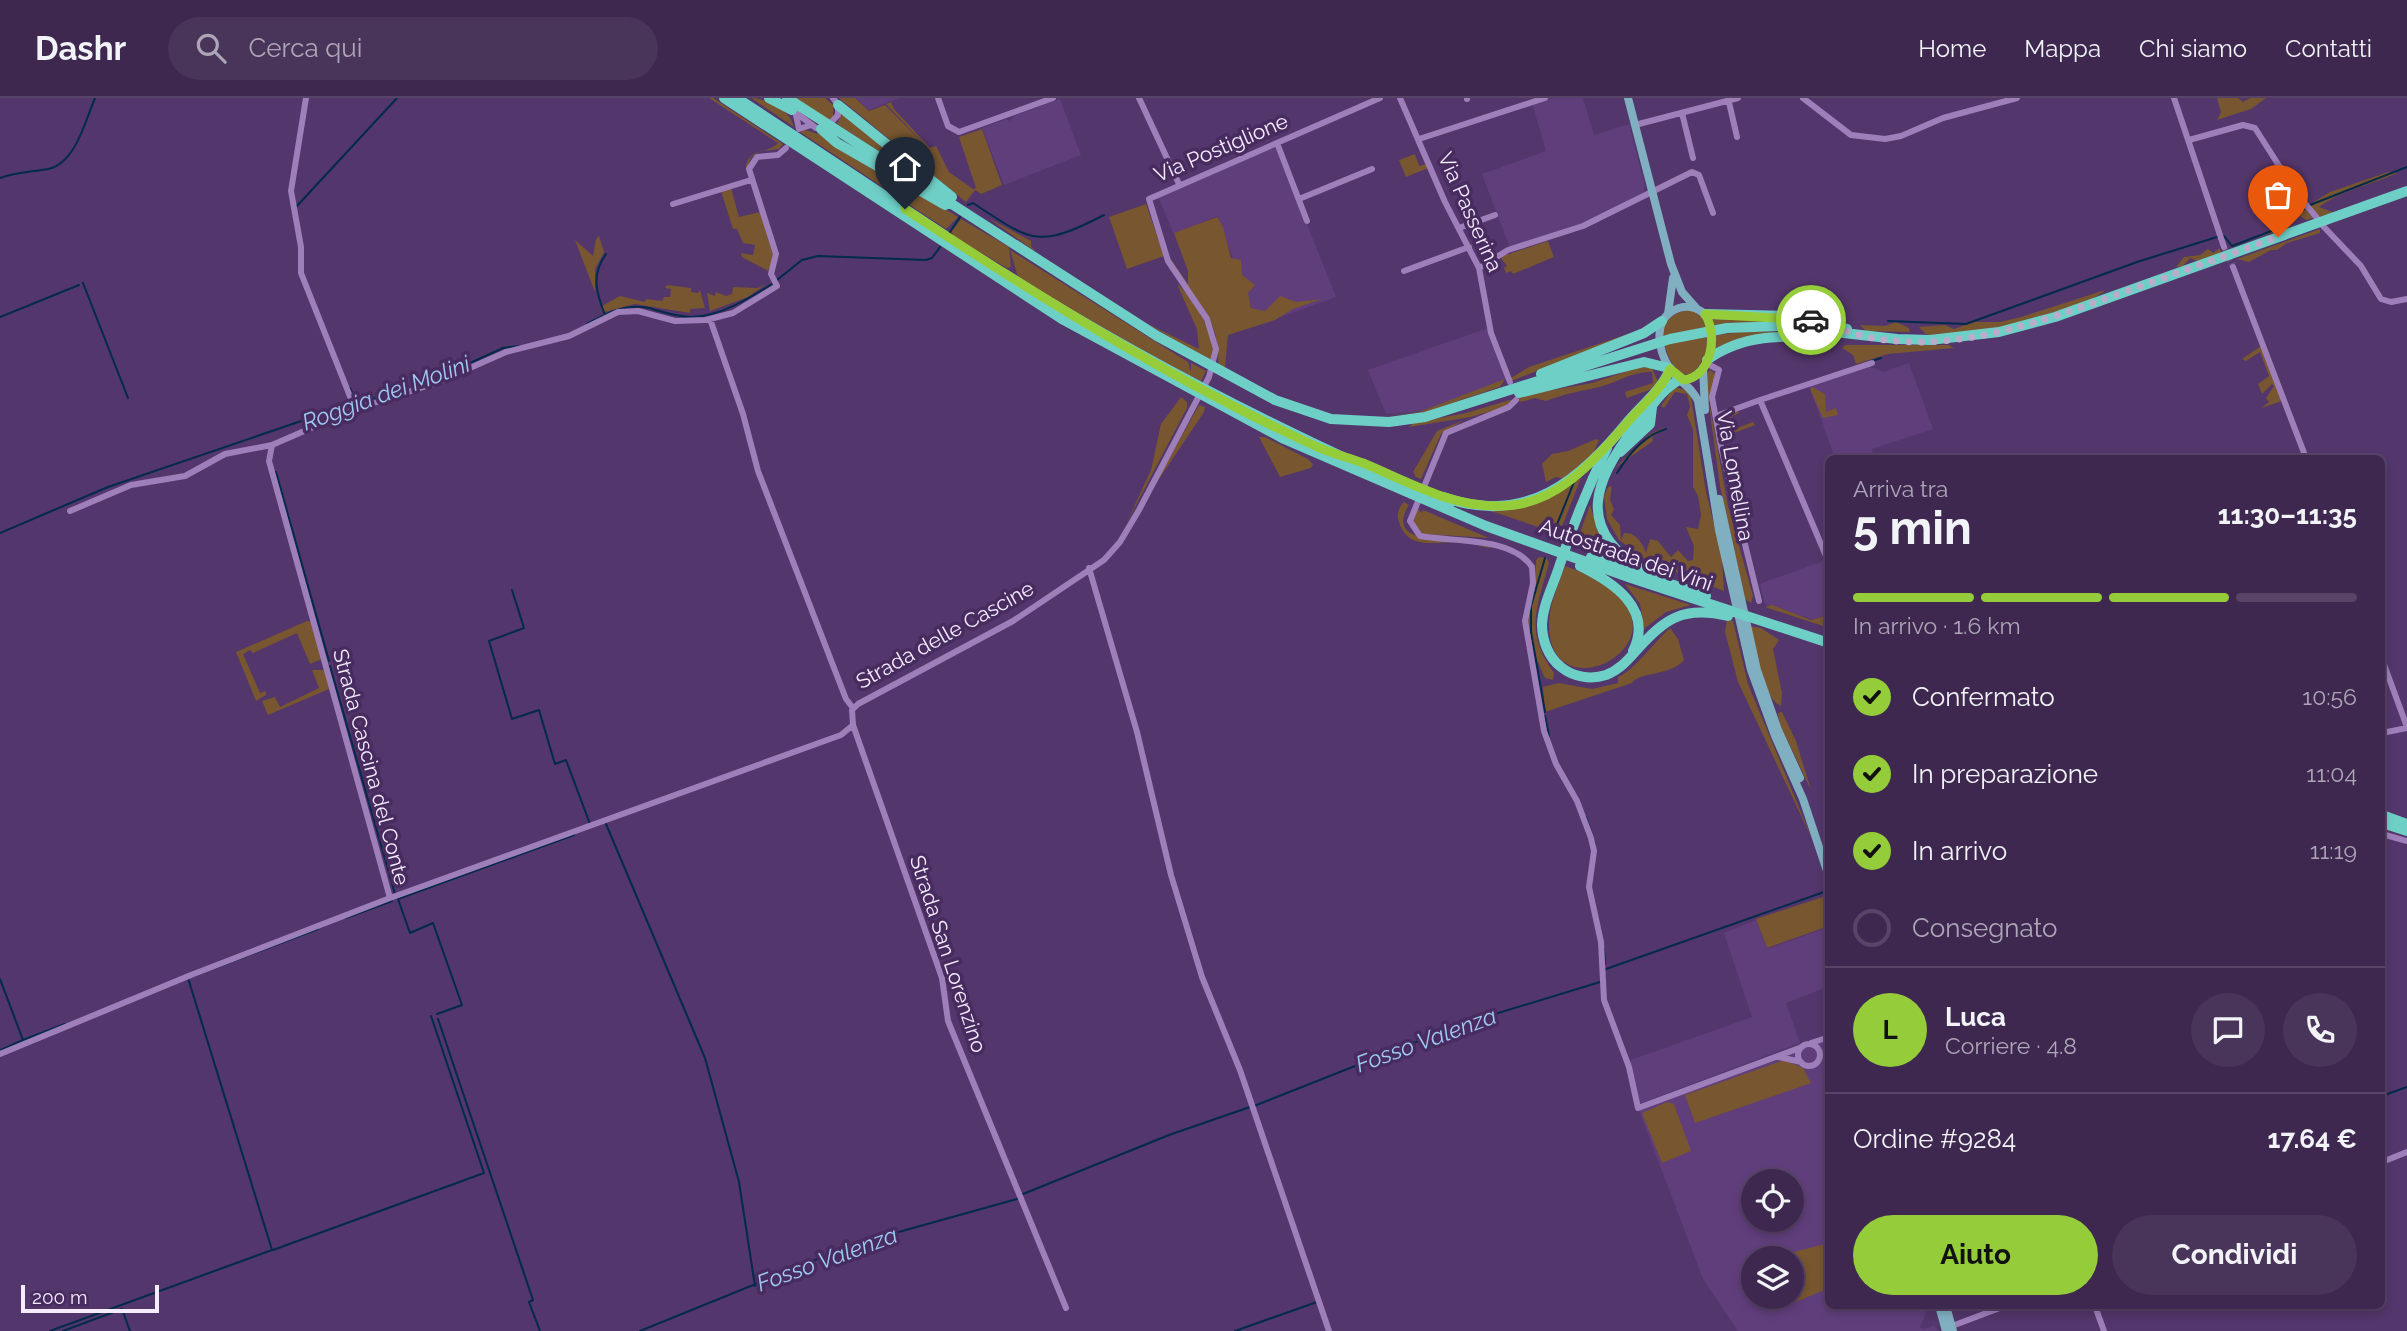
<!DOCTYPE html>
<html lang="it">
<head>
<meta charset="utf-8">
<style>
  body { margin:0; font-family:Raleway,sans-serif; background:#49345a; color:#f1f3f6; height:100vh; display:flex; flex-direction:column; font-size:26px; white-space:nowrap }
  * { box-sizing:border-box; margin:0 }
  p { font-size:23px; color:#ada6b7 }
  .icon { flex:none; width:38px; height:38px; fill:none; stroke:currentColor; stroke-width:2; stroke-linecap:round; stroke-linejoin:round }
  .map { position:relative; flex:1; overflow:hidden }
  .details { position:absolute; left:1825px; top:357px; width:560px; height:854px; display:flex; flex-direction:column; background:#3e2850; border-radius:10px; box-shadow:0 4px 10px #0003,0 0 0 2px #574467 }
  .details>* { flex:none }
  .fabs { position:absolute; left:1741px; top:1071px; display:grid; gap:14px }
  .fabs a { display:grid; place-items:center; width:63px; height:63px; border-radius:50%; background:#3e2850; box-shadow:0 4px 10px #0003,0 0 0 2px #574467; font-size:35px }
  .scale { position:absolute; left:21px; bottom:18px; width:138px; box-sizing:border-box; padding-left:7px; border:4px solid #f5ecff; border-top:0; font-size:19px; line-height:24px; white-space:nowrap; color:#f5ecff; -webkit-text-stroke:5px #482b5f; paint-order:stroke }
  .pin { position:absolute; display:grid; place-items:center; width:60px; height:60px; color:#fff; margin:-72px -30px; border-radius:50% 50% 50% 0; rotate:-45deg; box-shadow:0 0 7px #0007 }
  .pin .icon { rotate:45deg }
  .courier { position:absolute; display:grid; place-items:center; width:70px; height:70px; margin:-35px; border:5px solid #95cc3a; border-radius:50%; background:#fff; color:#222; box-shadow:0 2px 9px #0007 }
  .overview em { font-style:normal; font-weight:700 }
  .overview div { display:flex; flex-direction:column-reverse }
  .overview { display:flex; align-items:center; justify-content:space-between; height:119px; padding:0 28px }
  h1 { font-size:46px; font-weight:700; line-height:52px }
  .bar { display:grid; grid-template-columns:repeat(4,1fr); gap:10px 7px; align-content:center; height:84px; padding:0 28px }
  .bar i { height:9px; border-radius:5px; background:#574467 }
  .bar .selected { background:#95cc3a }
  .bar p { grid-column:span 4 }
  .line { display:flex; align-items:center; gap:18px; padding:0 28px; border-top:2px solid #574467 }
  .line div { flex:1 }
  .round { display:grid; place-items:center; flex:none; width:74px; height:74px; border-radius:37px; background:#49345a }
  ol { padding:0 28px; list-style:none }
  li { display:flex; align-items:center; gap:21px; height:77px }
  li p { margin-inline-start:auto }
  li .icon { padding:7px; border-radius:50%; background:#95cc3a; color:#111; stroke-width:4 }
  li:last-child { color:#ada6b7 }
  li i { width:38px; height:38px; border:4px solid #574467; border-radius:50% }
  .button { display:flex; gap:14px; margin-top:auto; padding:14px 28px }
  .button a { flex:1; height:80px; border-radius:42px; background:#95cc3a; color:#111; font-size:28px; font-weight:700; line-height:80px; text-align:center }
  .button a+a { background:#49345a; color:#f1f3f6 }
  header { display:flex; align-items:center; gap:42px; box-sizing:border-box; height:98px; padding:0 35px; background:#3e2850; border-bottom:2px solid #574467 }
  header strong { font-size:33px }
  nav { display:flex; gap:38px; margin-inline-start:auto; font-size:24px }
  .search { width:490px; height:63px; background:#49345a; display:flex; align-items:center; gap:18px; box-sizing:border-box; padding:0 24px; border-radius:38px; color:#ada6b7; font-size:26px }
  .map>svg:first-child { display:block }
  .built { fill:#603e7b; fill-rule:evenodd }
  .green { fill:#775630 }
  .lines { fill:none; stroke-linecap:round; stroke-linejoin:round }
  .stream { stroke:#012a4b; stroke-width:2 }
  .minor-tunnel { stroke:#6b5181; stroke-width:6; stroke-dasharray:6 3; stroke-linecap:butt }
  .minor { stroke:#9e7fba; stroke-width:6 }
  .major { stroke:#81afc2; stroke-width:8 }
  .highway { stroke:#6ecfc7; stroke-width:10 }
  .done { stroke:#bcaccb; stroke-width:7; stroke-dasharray:0 12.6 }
  .route { stroke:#95cc3a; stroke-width:9 }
  .labels { text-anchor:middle; stroke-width:7; stroke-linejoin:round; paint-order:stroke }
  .street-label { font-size:21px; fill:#f5ecff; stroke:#482b5f }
  .water-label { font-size:23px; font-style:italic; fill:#9fcaf3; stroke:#482b5f }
</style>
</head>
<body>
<header>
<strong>Dashr</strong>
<div class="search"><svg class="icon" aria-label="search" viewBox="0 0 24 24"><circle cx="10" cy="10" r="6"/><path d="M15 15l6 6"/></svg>Cerca qui</div>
<nav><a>Home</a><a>Mappa</a><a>Chi siamo</a><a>Contatti</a></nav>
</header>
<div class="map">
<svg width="2407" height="1233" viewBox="0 0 2407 1233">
  <rect width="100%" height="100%" fill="#53366b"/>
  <path class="built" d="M856,0H900L868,12Z
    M1551,0H1583L1594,37L1629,26L1645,88L1643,95L1599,120L1510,150L1482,76L1546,53L1532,5Z
    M1060,1L1081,57L1004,87L982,30L1007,21L1010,23L1014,18Z
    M1274,50L1277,51L1336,199L1258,227L1217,118L1174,136L1157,97Z
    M1488,230L1507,281L1424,313L1386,316L1368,272Z
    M1909,265L1933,331L1872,351L1873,360H1835L1809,288L1868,268L1884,274Z
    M1824,463L1829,474V515L1815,522L1765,506L1760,487L1762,485Z
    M1756,822L1767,851L1829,829V888L1786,905L1800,945L1639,1006L1628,963L1752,919L1724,835Z
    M1829,940V1208H1929L1920,1229L1925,1231L1934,1227L1938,1233H1738L1703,1181L1638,1010ZM1754,1083H1792V1122H1754ZM1754,1160H1792V1199H1754Z"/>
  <path class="green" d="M709,0H713L783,46L779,51L761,53L751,59L746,73C745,49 767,57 778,45Z
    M751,0C767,0 790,12 794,29Z
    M793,0H825L833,7V19L830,23Z
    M839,0H855L869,13L885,7L929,51L886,6L891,4L894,11L930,50L936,48L949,74L973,91L976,90L959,39L982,31L1002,87L981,96L975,92L966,104Z
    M2217,0H2238L2243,4L2250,0H2266L2251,11L2217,22L2221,14Z
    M842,15L928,85L837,26Z
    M805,32L825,38L958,119L946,131L800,34Z
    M1415,56L1419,68L1426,66L1428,70L1406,79L1399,62Z
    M2388,74L2397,75C2371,87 2342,92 2319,109L2335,115L2318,119L2309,107L2330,94Z
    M731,90L739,119L760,114L774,160L768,173L742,159L741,155L753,157L755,147L743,145L737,131H733L721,93Z
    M1146,106L1164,158L1127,171L1109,119Z
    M2301,106L2313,120L2306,122L2300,118L2290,128L2259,139L2290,119L2288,112Z
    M1217,119L1223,129L1231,160L1241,162L1242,177L1255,187L1248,195L1251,210L1265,213L1280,198L1296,204L1322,201L1293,211L1275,222L1228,237L1225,269L1221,270L1218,269C1222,214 1188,201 1168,157L1188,186V173L1174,135Z
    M988,120L1031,143V148L1036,154Z
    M961,121L1009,149L1011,169L1007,170L953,138L952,133Z
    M2320,131V135L2287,145L2277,152H2271L2249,164L2237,161Z
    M599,138L604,154L595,171V194L575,142L593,158L596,141Z
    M1548,143L1554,159L1513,176L1511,173L1506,175L1504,170L1507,168L1500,159Z
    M2220,150L2221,155L2197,163L2190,160L2183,168L2176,169L2184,159L2200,157L2208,151L2213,155Z
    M1010,152L1188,264L1191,274V265L1206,273L1201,283C1139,256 1077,216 1018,179Z
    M766,186L748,199L710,213L707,195L715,198L716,194L726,198L732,196L733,189L758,190Z
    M1177,186C1193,199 1221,243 1211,264L1146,225L1199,251L1197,231Z
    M667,187L691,190V194L698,195L700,192L705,210L690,211V215L635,206L604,214L602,208L620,198L645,204L646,201L662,203L664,199H670L671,191L665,190Z
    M2105,192C2087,212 1952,246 1926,236C1923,234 1921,231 1919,229L1945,227L1954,231L1973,224H2000L2021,219Z
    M1691,212C1698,216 1705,219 1709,227C1715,244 1703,272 1687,277C1669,272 1663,247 1663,230C1670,218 1676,213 1691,212Z
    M1710,218L1759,219L1828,228L1714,229Z
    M1896,224L1909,230L1910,234L1866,233L1860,227L1885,228Z
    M1751,233L1817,235H1787L1714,255L1715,237Z
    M1628,236L1624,239L1511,283V280L1529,269Z
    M1845,247H1949L1954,250L1888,256L1856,266L1853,257L1842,250Z
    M2261,248L2282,303L2261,310L2269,304L2266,300L2274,288L2272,286L2262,296L2258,286L2269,278L2260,254L2246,263L2242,261Z
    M1640,269L1652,270L1658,284L1652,291L1627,300L1625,294L1653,285L1652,274C1633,273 1618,284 1599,289C1581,293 1564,296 1546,303L1535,300L1521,304L1518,302V298L1592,285Z
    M1710,272L1717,277L1709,305L1712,320L1728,408L1753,498L1751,505L1745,501L1720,388L1705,278Z
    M1505,281L1500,289L1425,314L1376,319L1419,314Z
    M1674,289L1688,292L1691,299L1706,394L1722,459L1724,493L1648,463L1619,442L1607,421L1604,398L1608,389L1612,388L1610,401L1614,412L1611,417L1620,427L1621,442L1624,435C1636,434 1643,446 1646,455L1650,441L1658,443L1671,459L1678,452L1688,463L1693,462L1694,448L1686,429L1698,431L1701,417L1698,398L1693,389V332L1687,317L1690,309L1687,296L1675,294L1664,310L1661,308Z
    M1812,289L1825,296L1826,314L1836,310L1838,317L1823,320L1810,291Z
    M1181,299L1187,304V310L1126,426L1151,372L1161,326Z
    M1513,301L1505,309L1471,319L1409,329L1413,325L1466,315Z
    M1199,307L1205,309L1204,314L1151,393Z
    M1736,312L1739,315L1731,319L1735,331L1753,324L1755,327L1723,339L1719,318Z
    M1464,322L1441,336L1421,381L1416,379L1413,374L1437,333Z
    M1663,330L1666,331L1652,339L1653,343L1615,370L1650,336Z
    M1259,339H1265L1308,361L1313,366L1311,370L1280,379Z
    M1596,341L1599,342L1592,358L1565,381L1556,379L1546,384L1542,366L1552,356L1568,353Z
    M1581,380L1559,436L1485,411C1526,409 1547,404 1581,380Z
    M1404,404L1409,407C1387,443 1433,440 1451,442C1464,444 1477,446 1490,448V450C1479,448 1468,444 1457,444C1435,444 1407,452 1399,424C1396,416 1399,409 1404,404Z
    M1590,407L1598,433L1614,457L1577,443Z
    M1417,410L1422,415L1423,412L1489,440L1423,436L1413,423Z
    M1539,459L1547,460L1549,465C1537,510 1524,533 1554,575L1553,582L1545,580C1537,562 1527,542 1528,522C1529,501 1537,483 1536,462Z
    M1565,468C1727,524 1548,631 1549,525C1549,506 1559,486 1565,468Z
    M1625,486L1691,507L1666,514L1644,531L1640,506Z
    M1772,507L1811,522L1829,517V530L1765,509Z
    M1727,521L1733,523L1748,586L1813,743L1738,584L1725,534Z
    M307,523L311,524L322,561L310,566L297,535L253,555L250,552L243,556L260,595L266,593V597L256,603L236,554Z
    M1750,528L1761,530L1779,542L1773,551L1782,595L1781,608C1762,601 1754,547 1750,528Z
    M1670,530L1678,541L1684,562C1669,579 1640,573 1632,585L1545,614L1543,589L1559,585L1592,591L1618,585V579C1637,570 1653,545 1670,530Z
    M312,572H325L329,591L268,617L262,603L275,599L280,609L319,590Z
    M1782,614L1796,643L1811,692L1780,627L1778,615Z
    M1829,797V828L1767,850L1756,821Z
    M1784,962L1803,970L1811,985L1695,1025L1685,997Z
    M1667,1004L1674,1006L1691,1053L1662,1065L1642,1015Z
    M1829,1145V1190L1779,1211L1773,1199H1792V1160H1770Z"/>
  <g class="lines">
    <path class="stream" d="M0,80C16,74 32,74 48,71C76,65 85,23 95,0
      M968,107L973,105C1032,144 1038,151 1104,117
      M2310,107L2407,69
      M296,109L397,0
      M950,134L960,119
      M2224,138L2232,148L2287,127L2305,110
      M777,182L802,162L818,158L926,162L932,160L940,149
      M83,185L128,300
      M605,217C596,194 591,177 606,156
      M0,219L79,187
      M1888,223L1966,226L2137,164L2217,139
      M587,226C607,215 626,205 649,210C663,214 677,219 692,219C721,218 748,201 772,186
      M1872,263L1881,260
      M424,286L503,250L519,248
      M350,290L354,299
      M357,305L392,296
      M276,374L329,563
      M1617,375C1628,357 1645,337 1666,331
      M0,435L108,389L351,306
      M1552,439L1574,384
      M512,492L524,530L489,543L512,621L539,612L555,666L566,662L590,726
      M330,568L395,796
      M1545,614L1531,534V508L1545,460
      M1545,618L1549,638
      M1586,719L1595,746
      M606,726L705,960L739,1084L755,1188
      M346,820L392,803
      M1604,851L1605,866
      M1606,871L1824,794
      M0,881L23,942L1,952
      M437,916L462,907L433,825L410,835L398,801L574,737
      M438,921L533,1202L529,1204L540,1233
      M23,942L65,926
      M2382,998L2407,989
      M1254,1008L1459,927L1600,884
      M1023,1096L1169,1037L1250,1009
      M273,1152L484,1075L431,918
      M50,1233L272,1152L188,880L318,831
      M63,1233L122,1211L130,1233
      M640,1233L852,1147L1017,1101
      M1235,1233L1317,1204"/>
    <path class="minor-tunnel" d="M2224,149L2233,169"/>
    <path class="minor" d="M306,0L291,93L301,149V175L355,311
      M938,0L948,28L959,34L1053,0
      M1139,0L1179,86
      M1400,0L1445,104L1479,170L1491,235L1510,284
      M1467,0V1
      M1728,0L1737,39
      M1803,0L1851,37L1885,41L1901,38L1943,20L2017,0
      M2174,0L2224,149
      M791,11L816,30H826L838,17V7L833,0
      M1682,15L1693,60
      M796,17L799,31L811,27
      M1635,27L1738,0
      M1419,41L1545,0
      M2189,42L2243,27L2255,30L2297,96L2317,120
      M1277,45L1307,123
      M1299,101L1372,71
      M673,106L751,82
      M2323,128L2361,168L2381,201L2391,204L2407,201
      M1459,130L1495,117
      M2233,169L2306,360
      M1479,170L1508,152L1583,128L1692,74L1699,77L1713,115
      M1404,173L1469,149
      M710,221L743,316L758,373L846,601L853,610
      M1706,265L1719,272L1712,299L1721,349L1759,503
      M1516,302L1509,309L1446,335L1410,423L1420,438C1450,444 1512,438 1532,469L1533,485L1525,523L1544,633L1556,666L1577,703L1591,740L1594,753L1589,789L1601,844L1604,902L1629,969L1638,1010L1802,949
      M1760,302L1872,265
      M1716,318L1760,302L1829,465
      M70,413L131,387L185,378L225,356L272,347L355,311L436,285L506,254L569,238L618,214L638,213L675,223L706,222L733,215L777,188L771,176L776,156L749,71L757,59L778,57L786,50
      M1089,470L1137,634L1171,777L1202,879L1240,972L1329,1233
      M2382,561L2407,629
      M853,627L942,880L948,923L1066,1210
      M2382,635L2407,630
      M2382,736L2407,743
      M390,800L841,637L853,627L852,612L858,606L1013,523L1104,462L1120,444L1139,412L1209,279L1216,251L1207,221L1168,163L1149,101L1380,0
      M1811,945L1829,939
      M1798 957a11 11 0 1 1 22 0a11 11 0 1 1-22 0Z
      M0,956L191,877L390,800L269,363L272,347
      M1779,959L1801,964
      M2382,1064L2407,1054
      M2095,1208L2104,1233
      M1952,1228L2005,1208"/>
    <path class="major" d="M1628,0L1671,166L1682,194L1697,211
      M1668,216L1673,180
      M1703,270L1705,312
      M1684,282C1712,278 1718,237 1705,216C1697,210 1690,207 1679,210C1652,219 1657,251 1670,271C1678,284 1691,287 1698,303L1719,432L1751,572L1775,638L1803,701L1829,779
      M1719,401L1757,572L1778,632L1800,680
      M1939,1208L1946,1233
      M1946,1208L1953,1233"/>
    <path class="highway" d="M724,0L1062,221L1284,341L1486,428L1631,480L1829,545
      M737,0L944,137
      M769,0L792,12
      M787,0L1157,238L1275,302L1331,321L1389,324L1425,319L1670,241L1727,230L1781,228L1897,241L1930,242L1999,234L2055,219L2407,93
      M838,7L952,99
      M821,31L837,45L945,107
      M1003,175C1145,266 1295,340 1449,407
      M1705,216L1786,218L1847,231
      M1707,262C1745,234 1788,238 1834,240
      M1541,276L1644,235L1662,223
      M1519,295L1644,264L1669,270
      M1607,350C1587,391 1573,426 1559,469C1553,488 1543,506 1542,526C1542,542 1548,559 1561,569C1573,579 1591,582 1606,577C1619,572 1627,563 1635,554C1664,521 1683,507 1728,518
      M1620,354L1650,326L1652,309
      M1443,399C1527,429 1580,382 1630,321C1644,305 1662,291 1670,271
      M1591,459L1706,498
      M1580,468C1613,484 1654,511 1633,553
      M1643,472C1574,431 1594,381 1636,328C1650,311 1661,291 1681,281
      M2382,717L2407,726
      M2382,725L2407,733"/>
  </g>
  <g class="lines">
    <path class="done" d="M1811,222C1830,226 1849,235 1867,239C1955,257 2046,222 2127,193C2177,175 2228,157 2278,139"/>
    <path class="route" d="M905,111C1036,197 1170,281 1313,347C1329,355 1347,359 1363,365C1409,384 1452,410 1504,408C1562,406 1599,356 1634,317C1647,303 1663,289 1670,271L1684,282C1712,278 1718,237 1705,216L1811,222"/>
  </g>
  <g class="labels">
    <g class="street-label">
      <text transform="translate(1221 50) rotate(-23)" y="7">Via Postiglione</text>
      <text transform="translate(1470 114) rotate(66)" y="7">Via Passerina</text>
      <text transform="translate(1735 378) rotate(80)" y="7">Via Lomellina</text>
      <text transform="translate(1626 457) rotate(19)" y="7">Autostrada dei Vini</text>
      <text transform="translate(945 537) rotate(-29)" y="7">Strada delle Cascine</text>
      <text transform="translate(371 669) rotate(75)" y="7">Strada Cascina del Conte</text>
      <text transform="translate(948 856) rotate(72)" y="7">Strada San Lorenzino</text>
    </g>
    <g class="water-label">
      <text transform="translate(386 295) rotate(-20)" y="8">Roggia dei Molini</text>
      <text transform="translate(1426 942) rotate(-20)" y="8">Fosso Valenza</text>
      <text transform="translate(827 1161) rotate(-20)" y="8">Fosso Valenza</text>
    </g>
  </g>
</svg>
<div class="fabs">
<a><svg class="icon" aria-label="locate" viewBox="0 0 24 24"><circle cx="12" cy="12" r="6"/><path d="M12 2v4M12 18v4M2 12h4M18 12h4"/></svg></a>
<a><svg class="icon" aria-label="layers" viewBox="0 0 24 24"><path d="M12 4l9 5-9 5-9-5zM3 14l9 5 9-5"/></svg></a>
</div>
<div class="scale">200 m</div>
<div class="pin" style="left:2278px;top:139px;background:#ea580c"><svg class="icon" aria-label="bag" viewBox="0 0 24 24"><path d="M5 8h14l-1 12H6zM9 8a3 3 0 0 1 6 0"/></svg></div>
<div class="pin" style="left:905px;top:111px;background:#1f2937"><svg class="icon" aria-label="home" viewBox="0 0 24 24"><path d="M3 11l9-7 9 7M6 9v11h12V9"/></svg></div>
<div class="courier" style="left:1811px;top:222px"><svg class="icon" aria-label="car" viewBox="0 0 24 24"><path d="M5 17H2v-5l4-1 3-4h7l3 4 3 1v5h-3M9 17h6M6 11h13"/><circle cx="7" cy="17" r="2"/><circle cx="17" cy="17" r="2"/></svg></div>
<section class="details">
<div class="overview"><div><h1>5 min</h1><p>Arriva tra</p></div><em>11:30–11:35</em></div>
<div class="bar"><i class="selected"></i><i class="selected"></i><i class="selected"></i><i></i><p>In arrivo · 1.6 km</p></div>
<ol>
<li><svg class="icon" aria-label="check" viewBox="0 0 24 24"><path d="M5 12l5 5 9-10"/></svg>Confermato<p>10:56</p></li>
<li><svg class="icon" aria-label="check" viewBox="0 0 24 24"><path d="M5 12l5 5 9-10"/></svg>In preparazione<p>11:04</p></li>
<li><svg class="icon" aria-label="check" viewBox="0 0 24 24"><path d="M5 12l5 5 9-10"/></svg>In arrivo<p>11:19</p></li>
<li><i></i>Consegnato</li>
</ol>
<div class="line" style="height:126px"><b class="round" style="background:#95cc3a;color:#111">L</b><div><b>Luca</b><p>Corriere · 4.8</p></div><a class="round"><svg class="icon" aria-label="chat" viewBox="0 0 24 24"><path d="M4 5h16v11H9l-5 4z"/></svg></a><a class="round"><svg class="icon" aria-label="phone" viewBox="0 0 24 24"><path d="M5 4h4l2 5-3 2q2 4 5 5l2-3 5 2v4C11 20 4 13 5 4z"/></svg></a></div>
<div class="line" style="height:91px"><div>Ordine #9284</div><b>17.64 €</b></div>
<div class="button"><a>Aiuto</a><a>Condividi</a></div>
</section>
</div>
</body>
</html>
